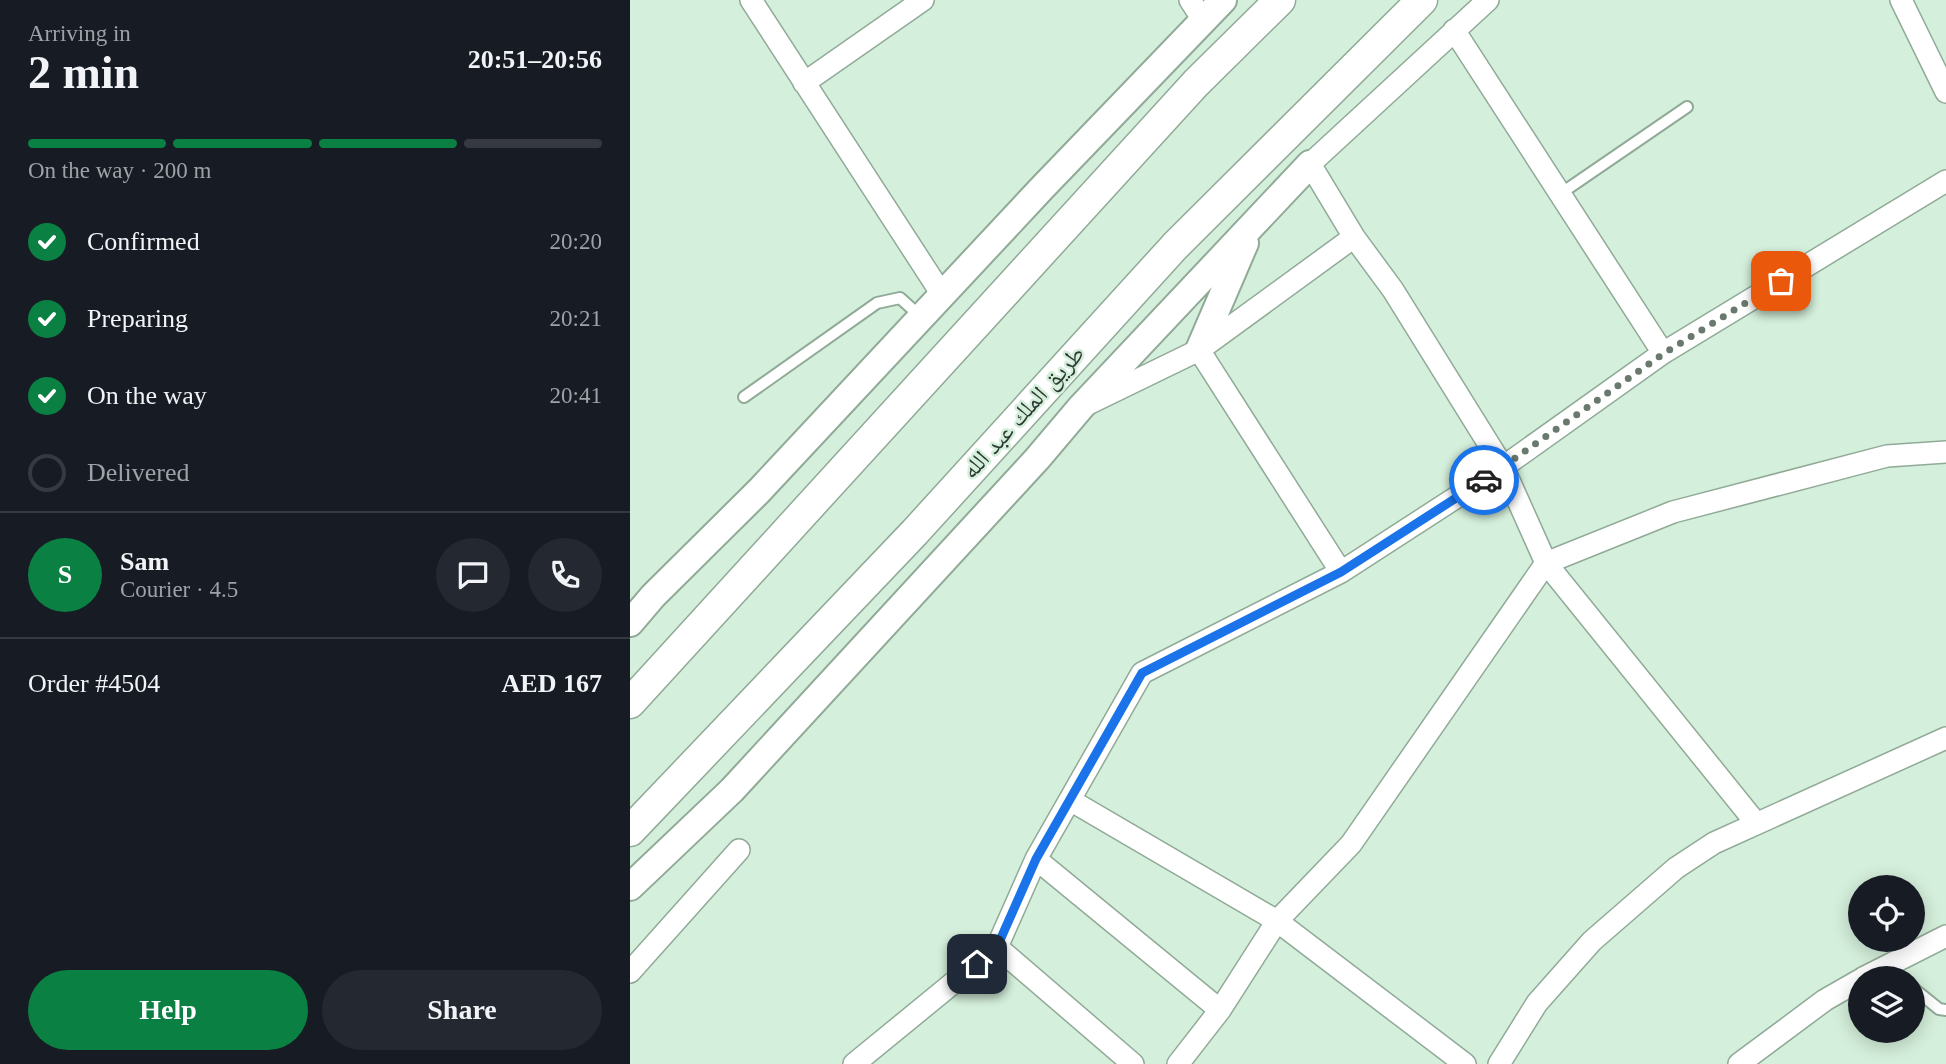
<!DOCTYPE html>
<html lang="en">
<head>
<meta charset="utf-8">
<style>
  body { margin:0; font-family:"Times New Roman","Noto Naskh Arabic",serif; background:#242831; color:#f1f3f6; height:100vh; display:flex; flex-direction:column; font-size:26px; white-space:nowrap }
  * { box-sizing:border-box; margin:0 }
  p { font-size:23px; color:#9ea1a6 }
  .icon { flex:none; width:38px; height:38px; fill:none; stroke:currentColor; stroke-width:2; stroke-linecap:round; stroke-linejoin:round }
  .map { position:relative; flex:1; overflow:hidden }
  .side { display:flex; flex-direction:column; background:#171b24; width:630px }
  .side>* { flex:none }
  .buttons { position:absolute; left:1218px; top:875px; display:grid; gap:14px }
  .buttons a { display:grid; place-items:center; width:77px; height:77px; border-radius:50%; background:#171b24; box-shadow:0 4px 18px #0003; font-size:35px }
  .pin { position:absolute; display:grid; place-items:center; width:60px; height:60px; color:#fff; margin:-30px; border-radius:14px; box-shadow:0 4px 10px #0006 }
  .courier { position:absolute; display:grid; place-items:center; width:70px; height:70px; margin:-35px; border:5px solid #1a73e8; border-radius:50%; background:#fff; color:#222; box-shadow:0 2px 9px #0007 }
  .headline em { font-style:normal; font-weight:600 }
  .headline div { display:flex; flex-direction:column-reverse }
  .headline { display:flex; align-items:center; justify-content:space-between; height:119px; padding:0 28px }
  h1 { font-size:46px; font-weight:600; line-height:52px }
  .bar { display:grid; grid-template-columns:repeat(4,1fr); gap:10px 7px; align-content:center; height:84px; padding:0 28px }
  .bar i { height:9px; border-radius:5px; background:#363941 }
  .bar .selected { background:#0b8043 }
  .bar p { grid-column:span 4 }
  .line { display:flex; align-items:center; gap:18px; padding:0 28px; border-top:2px solid #363941 }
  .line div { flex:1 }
  .round { display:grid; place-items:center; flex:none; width:74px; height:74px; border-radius:37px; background:#242831 }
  ol { padding:0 28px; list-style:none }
  li { display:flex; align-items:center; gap:21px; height:77px }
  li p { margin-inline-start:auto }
  li .icon { padding:7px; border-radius:50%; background:#0b8043; color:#fff; stroke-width:4 }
  li:last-child { color:#9ea1a6 }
  li i { width:38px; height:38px; border:4px solid #363941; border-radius:50% }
  .cta { display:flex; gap:14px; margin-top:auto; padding:14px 28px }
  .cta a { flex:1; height:80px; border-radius:42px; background:#0b8043; color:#fff; font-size:28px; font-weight:600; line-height:80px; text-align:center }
  .cta a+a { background:#242831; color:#f1f3f6 }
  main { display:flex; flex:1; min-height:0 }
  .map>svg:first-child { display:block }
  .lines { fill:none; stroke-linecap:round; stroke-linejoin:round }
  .service-casing { stroke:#90aa97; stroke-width:14 }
  .minor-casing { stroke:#90aa97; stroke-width:24 }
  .tertiary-casing { stroke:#90aa97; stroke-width:30 }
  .secondary-casing { stroke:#90aa97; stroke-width:33 }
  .service { stroke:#fff; stroke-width:10 }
  .minor { stroke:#fff; stroke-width:21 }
  .tertiary { stroke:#fff; stroke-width:26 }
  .secondary { stroke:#fff; stroke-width:30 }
  .done { stroke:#69796d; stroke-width:7; stroke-dasharray:0 12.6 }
  .route { stroke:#1a73e8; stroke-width:9 }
  .labels { text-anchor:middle; stroke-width:5; stroke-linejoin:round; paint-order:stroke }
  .street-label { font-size:24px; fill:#2f3a32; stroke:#d4efdb }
</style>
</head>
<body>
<main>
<section class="side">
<div class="headline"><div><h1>2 min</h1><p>Arriving in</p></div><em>20:51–20:56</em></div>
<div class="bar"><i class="selected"></i><i class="selected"></i><i class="selected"></i><i></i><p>On the way · 200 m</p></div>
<ol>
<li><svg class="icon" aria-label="check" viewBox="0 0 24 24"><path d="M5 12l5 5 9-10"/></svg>Confirmed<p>20:20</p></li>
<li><svg class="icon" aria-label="check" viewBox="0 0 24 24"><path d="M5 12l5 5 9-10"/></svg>Preparing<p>20:21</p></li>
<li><svg class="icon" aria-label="check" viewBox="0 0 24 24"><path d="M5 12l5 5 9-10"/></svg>On the way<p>20:41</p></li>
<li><i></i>Delivered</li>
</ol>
<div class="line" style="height:126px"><b class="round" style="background:#0b8043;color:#fff">S</b><div><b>Sam</b><p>Courier · 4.5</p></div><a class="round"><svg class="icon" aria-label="chat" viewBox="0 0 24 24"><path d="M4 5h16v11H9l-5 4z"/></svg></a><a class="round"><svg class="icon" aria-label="phone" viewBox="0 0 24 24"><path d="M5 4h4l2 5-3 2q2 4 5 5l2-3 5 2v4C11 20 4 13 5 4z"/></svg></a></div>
<div class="line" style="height:91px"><div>Order #4504</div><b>AED 167</b></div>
<div class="cta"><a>Help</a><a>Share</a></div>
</section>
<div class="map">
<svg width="1316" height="1064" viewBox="0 0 1316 1064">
  <rect width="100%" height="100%" fill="#d4efdb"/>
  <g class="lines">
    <g class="service-casing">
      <path id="service" d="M930,194L1057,107
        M114,397L247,303L270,298L290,316
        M1258,964L1272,978
        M1283,988L1309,1009L1316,1010"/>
    </g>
    <g class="minor-casing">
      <path id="minor" d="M121,0L313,296
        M560,0L573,20
        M858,0L680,164L724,237L763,290L873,467L916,563L1126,823
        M1271,0L1316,92
        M824,30L1033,353
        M174,83L293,0
        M569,350L711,572
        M460,403L569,350L724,237
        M440,800L647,921L835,1064
        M406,859L590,1010
        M367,947L406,859L512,673L711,572L873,467L1033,353L1316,181
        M0,972L109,850
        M1233,978L1316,936
        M224,1064L367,947L503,1064
        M548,1064L590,1010L647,921L721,844L916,563L1043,512L1257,456L1316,452
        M869,1064L907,1003L962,941L1046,868L1084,843L1316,738
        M1109,1064L1195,1000L1230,980"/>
    </g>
    <g class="tertiary-casing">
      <path id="tertiary" d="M569,350L615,243
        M0,623L23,596L129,491L412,188L593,0
        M0,887L102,790L407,459L451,407L680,164"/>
    </g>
    <g class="secondary-casing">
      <path id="secondary" d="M0,703L566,83L650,0
        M0,831L285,532L545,246L792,0"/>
    </g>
    <use href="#service" class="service"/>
    <use href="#minor" class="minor"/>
    <use href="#tertiary" class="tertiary"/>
    <use href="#secondary" class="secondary"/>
  </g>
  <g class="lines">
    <path class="done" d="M854,480L1033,354L1151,281"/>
    <path class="route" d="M347,964L367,947L406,859L512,673L711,572L854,480"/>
  </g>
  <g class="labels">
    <g class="street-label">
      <text transform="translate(393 412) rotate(-48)" y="8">طريق الملك عبد الله</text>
    </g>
  </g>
</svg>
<div class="buttons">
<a><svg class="icon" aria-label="locate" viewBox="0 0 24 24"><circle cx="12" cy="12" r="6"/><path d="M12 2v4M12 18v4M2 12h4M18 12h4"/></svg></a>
<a><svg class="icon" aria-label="layers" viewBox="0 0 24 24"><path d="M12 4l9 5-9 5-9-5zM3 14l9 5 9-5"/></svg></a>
</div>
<div class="pin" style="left:1151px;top:281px;background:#ea580c"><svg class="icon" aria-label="bag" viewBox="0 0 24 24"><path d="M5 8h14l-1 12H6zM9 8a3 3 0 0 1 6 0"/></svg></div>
<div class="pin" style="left:347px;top:964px;background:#1f2937"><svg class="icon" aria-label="home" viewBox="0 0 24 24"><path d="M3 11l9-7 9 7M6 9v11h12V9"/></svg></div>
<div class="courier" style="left:854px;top:480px"><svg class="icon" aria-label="car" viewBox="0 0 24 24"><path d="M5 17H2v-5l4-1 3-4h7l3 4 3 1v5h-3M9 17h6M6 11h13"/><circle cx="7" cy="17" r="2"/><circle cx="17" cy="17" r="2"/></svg></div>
</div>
</main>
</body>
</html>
